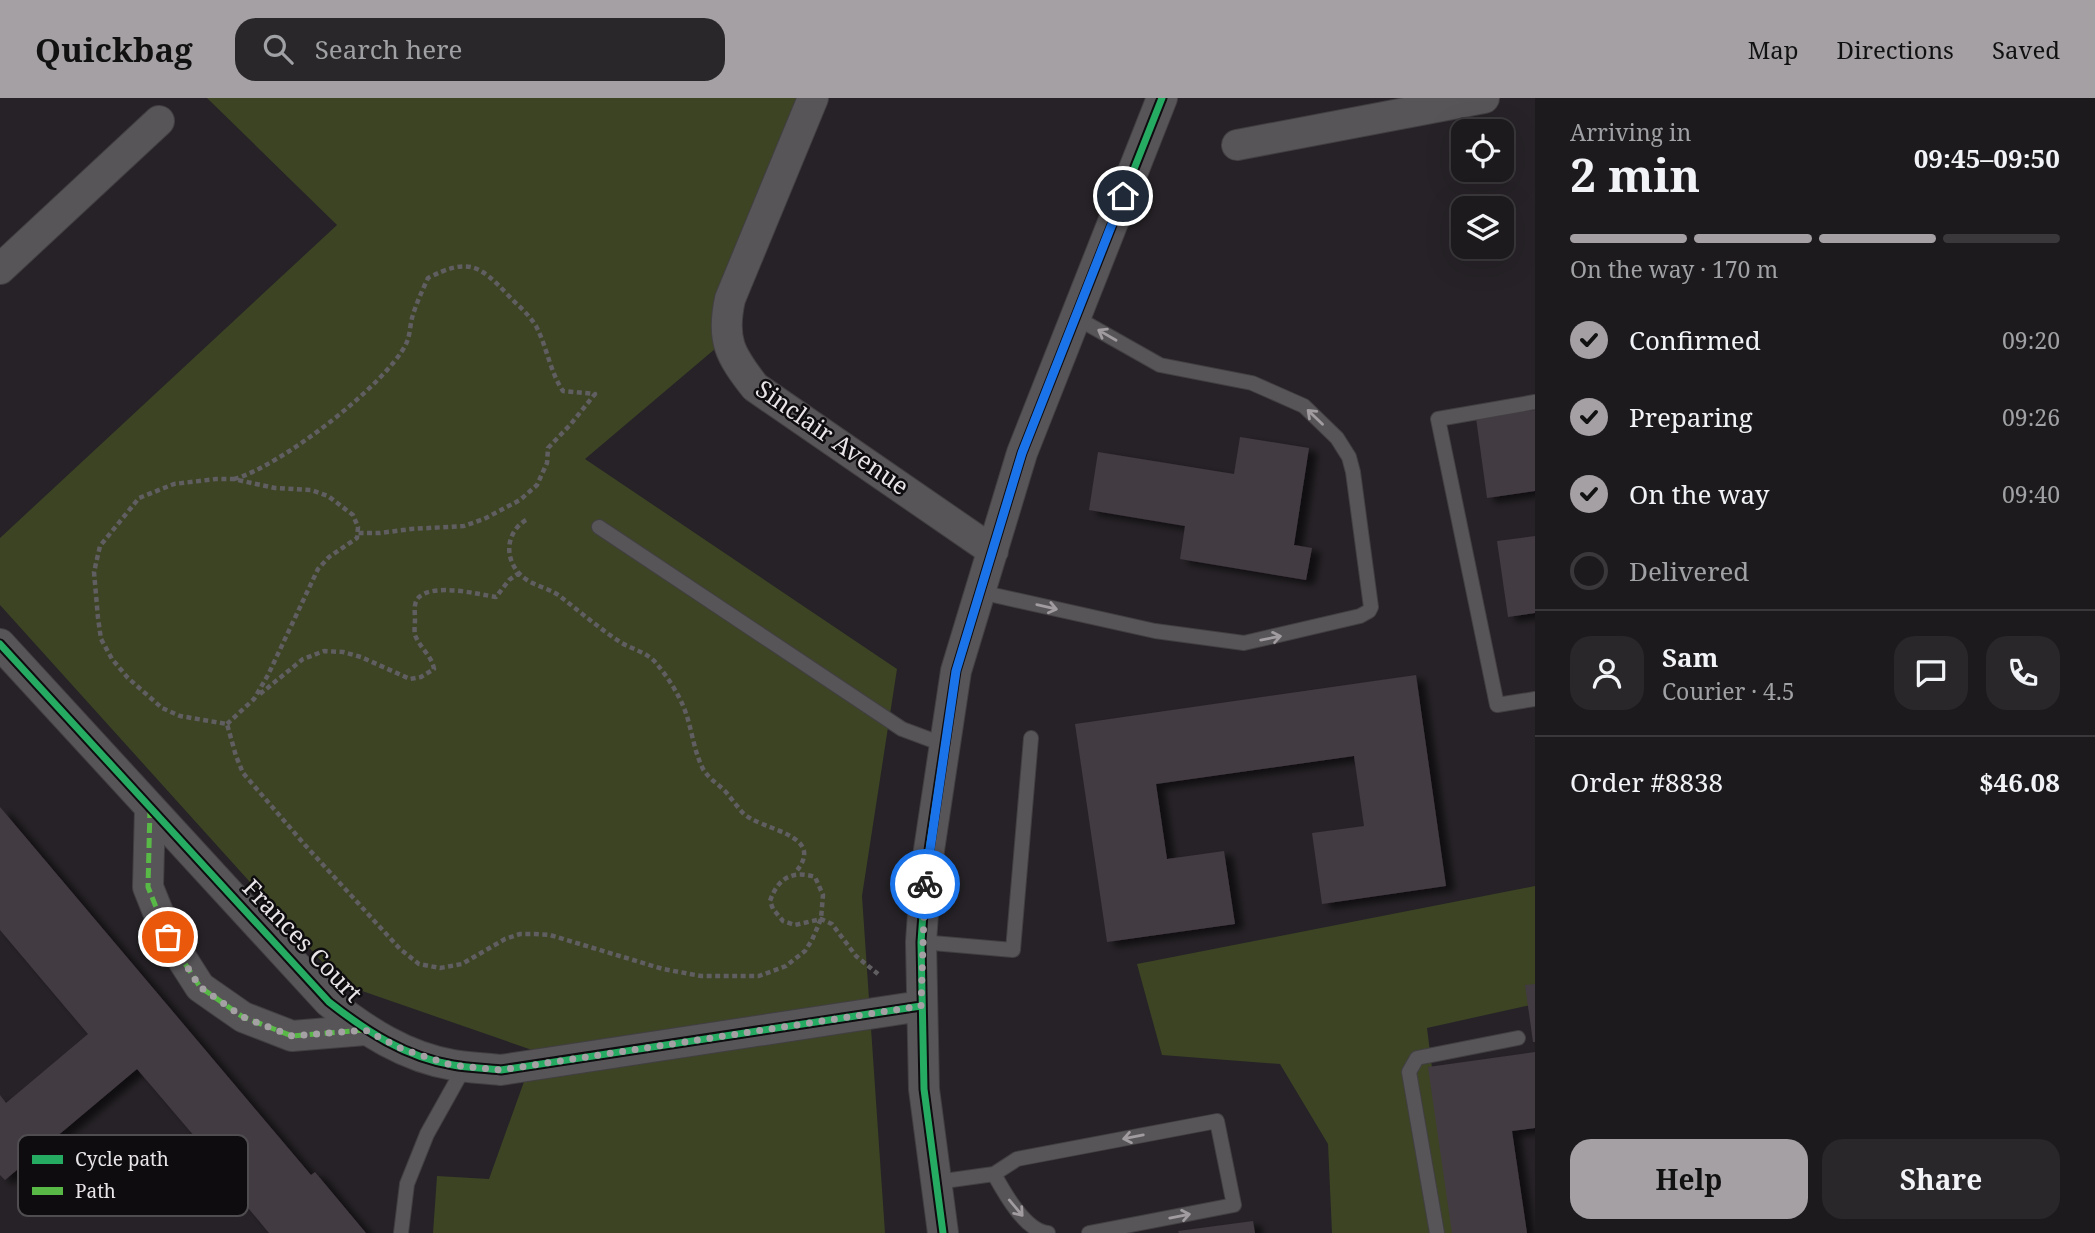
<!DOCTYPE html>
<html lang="en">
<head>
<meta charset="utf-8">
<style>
  body { margin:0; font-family:"Noto Serif",serif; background:#29272a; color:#f1f3f6; height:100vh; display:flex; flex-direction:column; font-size:26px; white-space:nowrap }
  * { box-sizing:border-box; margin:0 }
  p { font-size:23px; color:#a0a1a4 }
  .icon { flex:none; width:38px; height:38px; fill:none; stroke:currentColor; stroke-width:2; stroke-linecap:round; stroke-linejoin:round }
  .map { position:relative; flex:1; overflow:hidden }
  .panel { display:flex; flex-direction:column; background:#1c1a1d; width:560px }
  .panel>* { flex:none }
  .fabs { position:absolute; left:1451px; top:21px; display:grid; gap:14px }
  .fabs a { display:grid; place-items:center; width:63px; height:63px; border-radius:14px; background:#1c1a1d; box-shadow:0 7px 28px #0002,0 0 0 2px #3a383b; font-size:35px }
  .pin { position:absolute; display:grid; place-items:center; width:60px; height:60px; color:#fff; margin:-30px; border:4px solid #fff; border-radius:50%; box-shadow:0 2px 7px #0007 }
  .courier { position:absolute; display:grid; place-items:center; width:70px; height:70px; margin:-35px; border:5px solid #1a73e8; border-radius:50%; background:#fff; color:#222; box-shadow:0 2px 9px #0007 }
  .headline em { font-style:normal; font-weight:700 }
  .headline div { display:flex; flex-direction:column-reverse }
  .headline { display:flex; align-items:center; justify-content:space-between; height:119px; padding:0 35px }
  h1 { font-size:46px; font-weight:700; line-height:52px }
  .bar { display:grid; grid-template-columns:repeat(4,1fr); gap:10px 7px; align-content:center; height:84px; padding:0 35px }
  .bar i { height:9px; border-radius:5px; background:#3a383b }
  .bar .current { background:#a4a0a4 }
  .bar p { grid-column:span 4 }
  .line { display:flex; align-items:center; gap:18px; padding:0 35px; border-top:2px solid #3a383b }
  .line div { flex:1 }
  .round { display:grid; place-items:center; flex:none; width:74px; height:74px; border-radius:21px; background:#29272a }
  ol { padding:0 35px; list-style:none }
  li { display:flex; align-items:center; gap:21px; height:77px }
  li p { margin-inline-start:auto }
  li .icon { padding:7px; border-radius:50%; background:#a4a0a4; color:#111; stroke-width:4 }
  li:last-child { color:#a0a1a4 }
  li i { width:38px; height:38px; border:4px solid #3a383b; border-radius:50% }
  .primary-button { display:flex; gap:14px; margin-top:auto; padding:14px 35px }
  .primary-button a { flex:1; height:80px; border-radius:21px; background:#a4a0a4; color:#111; font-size:28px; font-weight:700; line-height:80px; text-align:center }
  .primary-button a+a { background:#29272a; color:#f1f3f6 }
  header { display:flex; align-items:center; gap:42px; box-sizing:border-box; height:98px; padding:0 35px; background:#a4a0a4; color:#111 }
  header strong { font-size:33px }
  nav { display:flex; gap:38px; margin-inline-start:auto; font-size:24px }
  .search { width:490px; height:63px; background:#29272a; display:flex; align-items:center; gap:18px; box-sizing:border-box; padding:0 24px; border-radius:21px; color:#a0a1a4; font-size:26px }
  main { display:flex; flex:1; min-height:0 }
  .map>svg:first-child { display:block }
  .green { fill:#3c4424 }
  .building { fill:#433a42; filter:url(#shadow) }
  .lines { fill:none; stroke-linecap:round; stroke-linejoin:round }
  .service-casing { stroke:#423f42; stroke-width:16 }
  .minor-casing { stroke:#423f42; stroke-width:32 }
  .path { stroke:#605e61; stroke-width:4.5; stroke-dasharray:5 3.5; stroke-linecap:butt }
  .service { stroke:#585559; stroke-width:14 }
  .minor { stroke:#585559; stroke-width:30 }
  .quiet { stroke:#58b947; stroke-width:5; stroke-dasharray:10 5; stroke-linecap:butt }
  .cycleway-casing { stroke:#0e0c0f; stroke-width:11 }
  .cycleway { stroke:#26ab63; stroke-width:7 }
  .oneway { stroke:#a09ca0 }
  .done { stroke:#a4a0a4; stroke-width:7; stroke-dasharray:0 12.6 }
  .route { stroke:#1a73e8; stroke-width:9 }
  .labels { text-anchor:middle; stroke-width:5; stroke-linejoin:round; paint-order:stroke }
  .street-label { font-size:24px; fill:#e8e4e8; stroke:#0e0c0f }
  .key { fill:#0e0c0f; stroke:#4f4d50; stroke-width:2 }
  .key-label { font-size:19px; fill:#e8e4e8 }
</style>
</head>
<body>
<header>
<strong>Quickbag</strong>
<div class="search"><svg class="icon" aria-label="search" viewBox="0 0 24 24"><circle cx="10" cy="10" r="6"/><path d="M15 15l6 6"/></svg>Search here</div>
<nav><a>Map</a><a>Directions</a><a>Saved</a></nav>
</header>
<main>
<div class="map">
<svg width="1535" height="1135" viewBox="0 0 1535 1135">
  <defs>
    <filter id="shadow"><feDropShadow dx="8" dy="4.5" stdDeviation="3.5" flood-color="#0009"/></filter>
  </defs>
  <rect width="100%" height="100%" fill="#262227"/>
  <path class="green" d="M207,0H818L735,234L585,361L897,571L862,798L885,1135H433L437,1078L489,1081L535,953L342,886L0,507V440L337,127Z
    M1535,788V906L1427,930L1453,1135H1332L1328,1046L1280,966L1162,957L1137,866Z"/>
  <path class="building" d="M1535,312V393L1487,400L1476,320Z
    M1240,339L1309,350L1294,447L1312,450L1306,482L1180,461L1185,428L1089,412L1098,354L1234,376Z
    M1535,438V515L1508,519L1497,443Z
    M1416,577L1446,788L1322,806L1312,735L1364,728L1354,658L1156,686L1167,761L1224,753L1235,826L1107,844L1075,626Z
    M0,709L311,1077L315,1074L366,1135H269L220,1076L224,1073L137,971L5,1082L0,1077V997L6,1005L88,936L0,832Z
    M1535,886V944H1533L1525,887Z
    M1535,954V1030L1512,1033L1527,1135H1452L1428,969Z
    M1253,1123L1255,1135H1179L1178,1133Z"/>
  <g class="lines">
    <g class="service-casing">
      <path id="service" d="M1535,304L1438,321L1497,607L1535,601
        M599,429L902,631L945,647
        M980,494L1155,533L1244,545L1360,518L1369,513L1371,509L1353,374L1349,359L1337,340L1304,308L1252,285L1160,267L1075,219
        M921,844L1013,852L1031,640
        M994,1076C1004,1094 1025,1133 1048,1135
        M937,1084L994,1076L1017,1061L1217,1023L1234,1107L1089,1135
        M401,1135L407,1086L427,1036L465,968
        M1437,1135L1409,974L1417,960L1518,940"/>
    </g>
    <g class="minor-casing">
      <path id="minor" d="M813,0L730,201C721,242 730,257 755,289L993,453
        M1237,47L1484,0
        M0,171L159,23
        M0,546L329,904C366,933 405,959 453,967C469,970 485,970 501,972L921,908
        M150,710L148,789L168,839L200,889L243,919L292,938L365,932
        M943,1135L924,991L921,844L926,772L956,573L1022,355L1162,0"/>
    </g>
    <path class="path" d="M234,381C279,369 385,288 406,246C410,238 410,228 412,220C416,206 422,193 428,180C467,160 479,166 507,196C517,207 528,215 536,228C547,249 550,274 563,293L595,296L570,327L548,350L547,365L537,387L520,402L484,421L464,428L411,431L380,435H358
      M526,422C503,436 504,467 527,482C538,489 551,491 561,499C580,514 599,530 620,544C631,551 647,554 656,565C667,578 678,595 684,610C692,630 693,651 703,671C709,681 717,685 725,693C731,700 736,707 742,714C759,733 829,735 795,775
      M260,596L303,561L324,553L343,554L361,559L410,581L421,579L434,571C432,558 420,550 415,537C414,532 415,526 415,521C415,514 413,505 419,499C435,485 477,496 496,499L509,482L519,475
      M227,626L254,601L268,577L318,471L329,459L357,440L358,429L353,417L328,398L311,392L275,390L233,381H216L174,386L139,400L100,448L94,474L98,520L101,541L112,561L128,580L162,610L180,618L227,626L236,658L243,675L305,747L400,851L419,866L440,870L462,866L505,841L520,836H535L550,837L663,871L701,878H759L786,868L805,853L812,842L821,821L823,797L815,779C792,772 778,780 770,803L773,811L783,823L795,827L821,821L832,826L856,858L878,876"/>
    <use href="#service" class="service"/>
    <use href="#minor" class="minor"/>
    <path class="quiet" d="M150,710L148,789L168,839L200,889L243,919L292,938L365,932"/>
    <g class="cycleway-casing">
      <path id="cycleway" d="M0,546L329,904C366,933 405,959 453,967C469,970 485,970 501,972L921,908
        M943,1135L924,991L921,844L926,772L956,573L1022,355L1162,0"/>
    </g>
    <use href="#cycleway" class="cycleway"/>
  </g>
  <defs><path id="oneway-shaft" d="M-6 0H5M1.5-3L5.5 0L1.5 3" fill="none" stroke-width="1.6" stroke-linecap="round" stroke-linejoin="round" transform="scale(1.75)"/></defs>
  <g class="oneway">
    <use href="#oneway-shaft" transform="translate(1107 237) rotate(-150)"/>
    <use href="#oneway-shaft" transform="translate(1315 319) rotate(-136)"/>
    <use href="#oneway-shaft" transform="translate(1047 509) rotate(13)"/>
    <use href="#oneway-shaft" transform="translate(1271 540) rotate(-11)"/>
    <use href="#oneway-shaft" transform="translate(1133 1039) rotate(169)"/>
    <use href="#oneway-shaft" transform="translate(1016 1110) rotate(50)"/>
    <use href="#oneway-shaft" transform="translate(1180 1118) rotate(-11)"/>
  </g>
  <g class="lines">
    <path class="done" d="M168,839L200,889L243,919L292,938L365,932L402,951L451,967L501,972L921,908L925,786"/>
    <path class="route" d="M925,786L956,573L1022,355L1123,98"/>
  </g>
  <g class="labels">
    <g class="street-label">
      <text transform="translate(832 340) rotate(35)" y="8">Sinclair Avenue</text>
      <text transform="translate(302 843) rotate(46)" y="8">Frances Court</text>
    </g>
  </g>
  <rect x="18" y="1037" width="230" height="81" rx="10" class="key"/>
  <rect x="32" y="1057" width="31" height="9" fill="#26ab63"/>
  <rect x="32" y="1089" width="31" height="8" fill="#58b947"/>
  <g class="key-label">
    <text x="75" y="1068">Cycle path</text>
    <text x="75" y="1100">Path</text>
  </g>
</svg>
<div class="fabs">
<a><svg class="icon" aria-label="locate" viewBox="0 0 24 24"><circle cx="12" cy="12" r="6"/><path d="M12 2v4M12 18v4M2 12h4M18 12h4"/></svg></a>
<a><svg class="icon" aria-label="layers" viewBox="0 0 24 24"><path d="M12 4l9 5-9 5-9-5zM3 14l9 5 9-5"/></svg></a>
</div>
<div class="pin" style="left:168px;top:839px;background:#ea580c"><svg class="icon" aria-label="bag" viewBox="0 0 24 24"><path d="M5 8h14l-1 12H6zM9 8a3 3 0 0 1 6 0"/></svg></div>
<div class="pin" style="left:1123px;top:98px;background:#1f2937"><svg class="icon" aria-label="home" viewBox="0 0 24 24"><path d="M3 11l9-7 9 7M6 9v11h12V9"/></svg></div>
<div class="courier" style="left:925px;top:786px"><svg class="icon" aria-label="bike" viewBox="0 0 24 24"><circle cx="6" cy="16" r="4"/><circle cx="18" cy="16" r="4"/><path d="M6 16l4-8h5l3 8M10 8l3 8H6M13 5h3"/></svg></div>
</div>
<section class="panel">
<div class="headline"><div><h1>2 min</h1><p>Arriving in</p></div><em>09:45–09:50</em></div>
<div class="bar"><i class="current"></i><i class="current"></i><i class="current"></i><i></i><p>On the way · 170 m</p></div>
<ol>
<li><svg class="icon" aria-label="check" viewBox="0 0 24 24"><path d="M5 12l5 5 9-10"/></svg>Confirmed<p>09:20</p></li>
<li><svg class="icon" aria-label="check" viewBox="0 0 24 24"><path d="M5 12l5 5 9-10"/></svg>Preparing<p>09:26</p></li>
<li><svg class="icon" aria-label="check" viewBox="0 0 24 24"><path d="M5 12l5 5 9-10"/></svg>On the way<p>09:40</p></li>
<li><i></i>Delivered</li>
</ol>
<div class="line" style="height:126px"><a class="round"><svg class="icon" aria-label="person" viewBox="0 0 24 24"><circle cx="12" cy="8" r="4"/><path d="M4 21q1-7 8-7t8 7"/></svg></a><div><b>Sam</b><p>Courier · 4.5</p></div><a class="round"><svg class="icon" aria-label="chat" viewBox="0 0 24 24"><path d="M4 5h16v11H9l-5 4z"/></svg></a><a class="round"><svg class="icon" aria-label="phone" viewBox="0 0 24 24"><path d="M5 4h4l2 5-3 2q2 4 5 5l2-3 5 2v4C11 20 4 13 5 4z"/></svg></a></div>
<div class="line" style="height:91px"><div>Order #8838</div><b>$46.08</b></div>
<div class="primary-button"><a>Help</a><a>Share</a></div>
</section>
</main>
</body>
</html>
